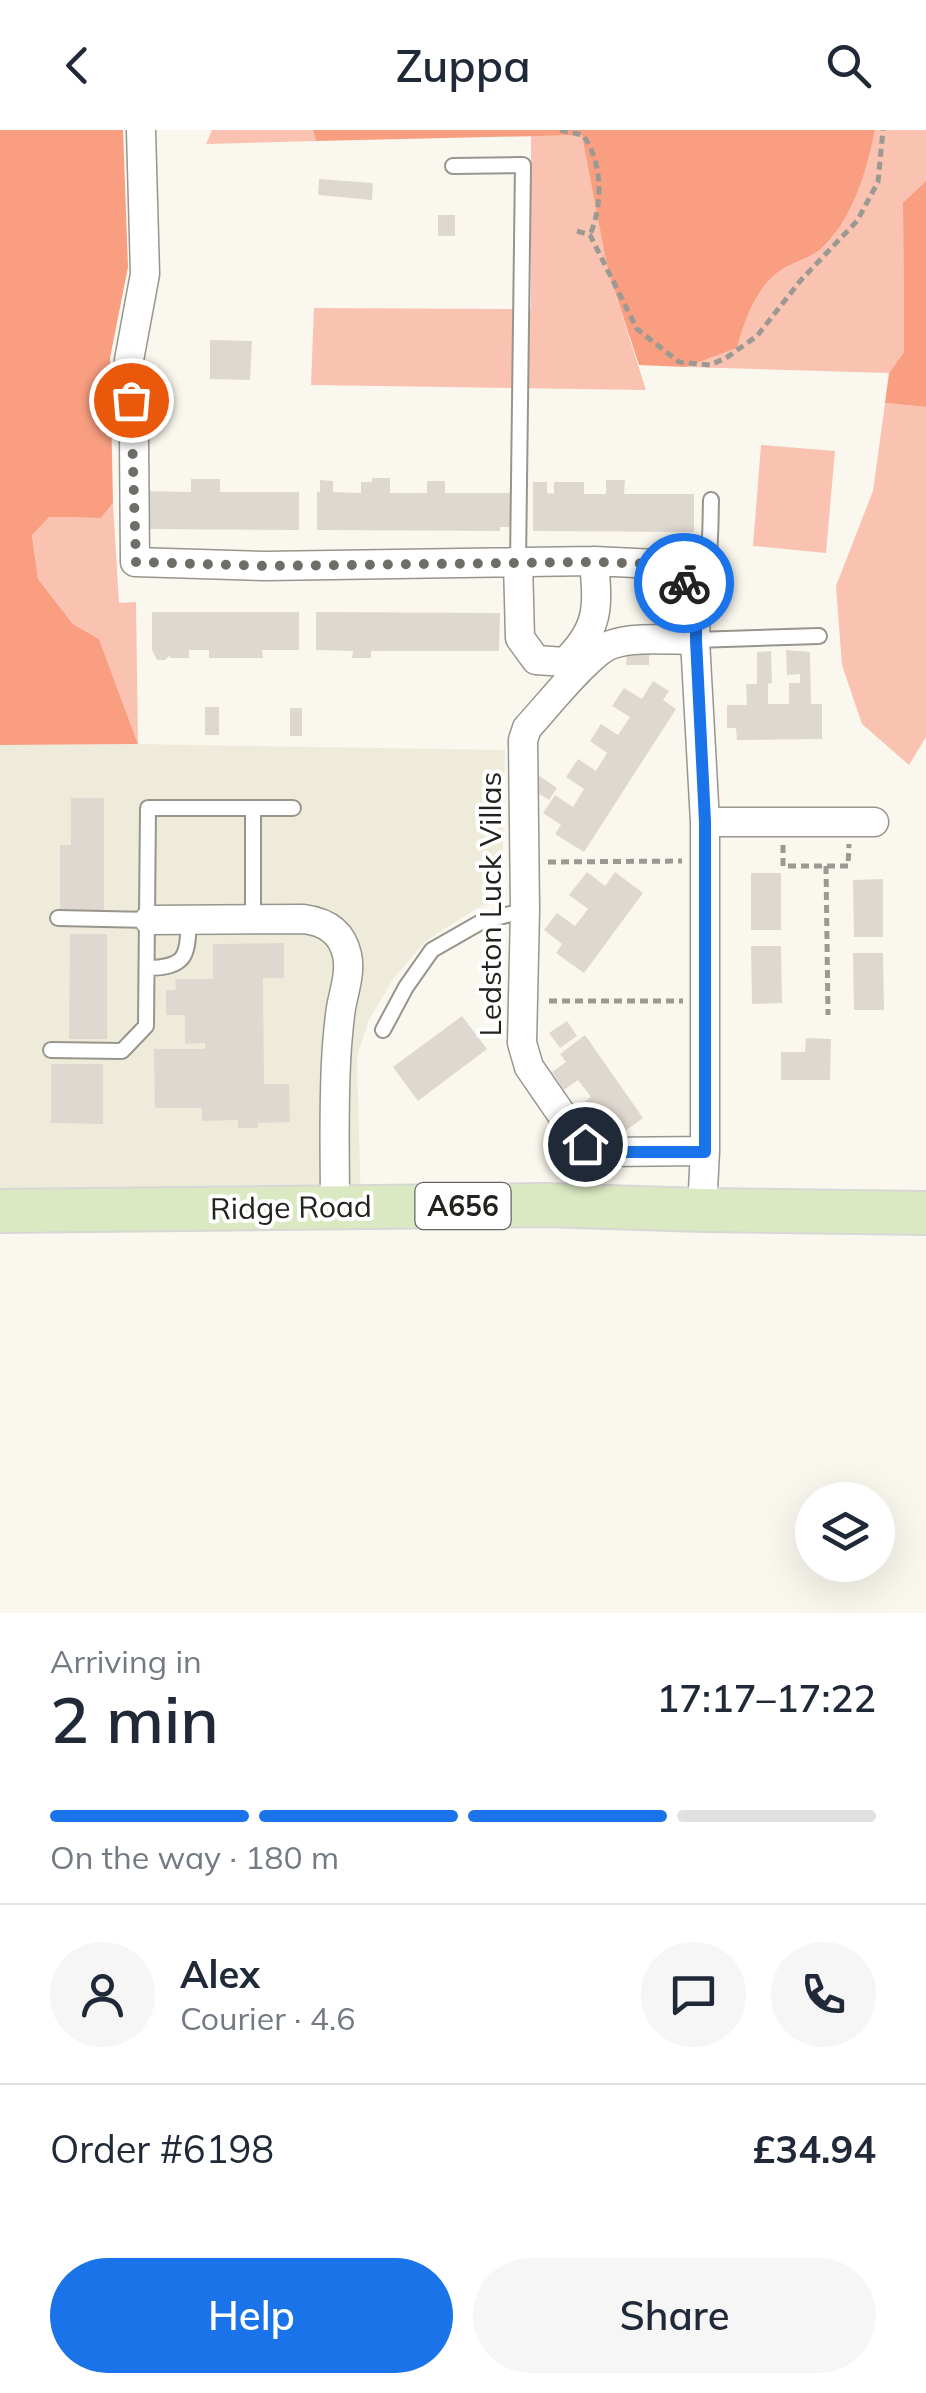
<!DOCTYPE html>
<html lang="en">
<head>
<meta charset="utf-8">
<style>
  body { margin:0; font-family:Mulish,sans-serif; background:#f6f6f7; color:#1f2937; height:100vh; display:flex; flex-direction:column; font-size:38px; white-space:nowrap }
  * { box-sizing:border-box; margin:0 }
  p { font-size:32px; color:#747a83 }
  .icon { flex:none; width:55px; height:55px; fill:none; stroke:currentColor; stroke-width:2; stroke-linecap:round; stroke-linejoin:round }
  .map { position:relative; height:1483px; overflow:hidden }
  .panel { display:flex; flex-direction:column; background:#fff; flex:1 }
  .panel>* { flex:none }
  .buttons { position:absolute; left:795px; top:1352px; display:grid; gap:20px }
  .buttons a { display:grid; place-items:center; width:100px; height:100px; border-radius:50%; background:#fff; box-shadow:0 10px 40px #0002; font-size:50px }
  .pin { position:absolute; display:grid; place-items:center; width:85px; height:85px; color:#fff; margin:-42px; border:5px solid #fff; border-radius:50%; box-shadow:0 2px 10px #0007 }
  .courier { position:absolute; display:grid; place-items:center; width:100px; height:100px; margin:-50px; border:8px solid #1a73e8; border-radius:50%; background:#fff; color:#222; box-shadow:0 2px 12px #0007 }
  .summary em { font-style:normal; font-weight:600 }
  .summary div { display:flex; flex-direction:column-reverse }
  .summary { display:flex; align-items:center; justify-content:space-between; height:170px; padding:0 50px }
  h1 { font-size:65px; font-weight:600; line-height:75px }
  .bar { display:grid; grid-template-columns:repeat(4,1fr); gap:15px 10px; align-content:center; height:120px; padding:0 50px }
  .bar i { height:12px; border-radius:8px; background:#e0e1e3 }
  .bar .current { background:#1a73e8 }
  .bar p { grid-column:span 4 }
  .line { display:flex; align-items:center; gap:25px; padding:0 50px; border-top:2px solid #e0e1e3 }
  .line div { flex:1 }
  .round { display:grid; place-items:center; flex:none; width:105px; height:105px; border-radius:52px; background:#f6f6f7 }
  .action { display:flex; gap:20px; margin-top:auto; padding:20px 50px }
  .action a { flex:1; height:115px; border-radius:60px; background:#1a73e8; color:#fff; font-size:40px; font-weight:600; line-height:115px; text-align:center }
  .action a+a { background:#f6f6f7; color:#1f2937 }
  header { display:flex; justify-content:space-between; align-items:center; height:130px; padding:0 50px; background:#fff; font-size:45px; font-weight:600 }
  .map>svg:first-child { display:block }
  .built { fill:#efebda }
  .green { fill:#fac3b1 }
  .forest { fill:#f99e81 }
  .building { fill:#dfd8d0 }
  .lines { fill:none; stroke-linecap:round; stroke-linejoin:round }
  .service-casing { stroke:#97958c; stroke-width:18 }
  .minor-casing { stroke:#97958c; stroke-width:31 }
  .primary-casing { stroke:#d7d7d6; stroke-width:46 }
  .path { stroke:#9b9a92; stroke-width:5; stroke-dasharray:8 5; stroke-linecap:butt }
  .service { stroke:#fff; stroke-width:14 }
  .minor { stroke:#fff; stroke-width:28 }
  .primary { stroke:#dbe9c2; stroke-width:42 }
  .done { stroke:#6e6d67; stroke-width:10; stroke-dasharray:0 18 }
  .route { stroke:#1a73e8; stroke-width:12 }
  .labels { text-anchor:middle; stroke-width:8; stroke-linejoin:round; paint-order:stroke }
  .shield { fill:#fff; stroke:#656462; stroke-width:2.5 }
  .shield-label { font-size:28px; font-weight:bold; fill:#23221e }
  .street-label { font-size:30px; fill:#23221e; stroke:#fff }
</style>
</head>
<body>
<header><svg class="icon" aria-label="back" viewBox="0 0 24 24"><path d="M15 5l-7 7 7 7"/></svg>Zuppa<svg class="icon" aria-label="search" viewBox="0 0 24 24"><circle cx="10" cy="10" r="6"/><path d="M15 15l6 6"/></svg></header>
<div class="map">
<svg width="926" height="1483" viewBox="0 0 926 1483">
  <rect width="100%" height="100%" fill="#faf8ee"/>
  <path class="built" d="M138,614L505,620L502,768L476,779L426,811L393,849L369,890L357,926L361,1077L0,1081V615Z"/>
  <path class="green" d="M212,0H313L316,11L206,14Z
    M875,0H926V54L903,82L904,222L889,243L686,237L737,218C744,192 755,160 777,143C791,132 812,128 825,115C854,85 867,39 875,0Z
    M583,5L608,141L646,260L311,255L314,178L531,179V6Z
    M885,273L926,277V607L909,635L862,594L842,535L836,456L873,361Z
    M761,315L835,321L826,423L753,416Z
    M113,373L119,473L136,472L138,614L99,509L73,494L38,449L32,404L48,387L101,388Z"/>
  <path class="forest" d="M0,0H123L128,137L110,228L113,373L101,388L49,387L32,405L38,449L73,494L99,509L138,614L0,615Z
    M313,0H875C867,40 854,85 825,115C813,128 791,132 777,143C755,160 744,192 737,218L686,237L639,235L608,141L582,5L316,11Z
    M926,51V277L885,273L889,243L904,222L903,73Z"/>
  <path class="building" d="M319,49L373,53L372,70L318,65Z
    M438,85H455V106H438Z
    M210,210L252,211L250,250L210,249Z
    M372,348H390V363H427V351H445V363H510V397H500V401L317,400V362H320V350L333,351V362L361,363V352H372Z
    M191,349H220V362H299V400L142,399L143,361L191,362Z
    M606,350H625L624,364H694V402L533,401V352H547V363L554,364V352H584V364H606Z
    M152,482H299V520H262L263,528H209V520H189V528H170V525L165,530H157L152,520Z
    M316,482L500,483L499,521H371V528H352L353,521L316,520Z
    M786,520L810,522L811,574H822V609L737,610L736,598H727V575H747L746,554H757V522L771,521L772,553L768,554V574H789V553H800V544L787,545Z
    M627,522L649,523V535H626Z
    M653,551L669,561L663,570L676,579L584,722L555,704L561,695L543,683L555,665L573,677L584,659L566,647L578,629L596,641L607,623L590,611L601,594L618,605L630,587L612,576L624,558L642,569Z
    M205,577H219V605H205Z
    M290,578H302V606H290Z
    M538,645L557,658L549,670L530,658Z
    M71,668H104V781L60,780V715H71Z
    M587,742L605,756L615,742L643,763L584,843L556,823L562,814L544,800L557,783L575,796L588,779L569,765Z
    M751,743H781V800H751Z
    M883,749V807H854L853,750Z
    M70,804H107V909H69Z
    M284,813V848H263L264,954H289L290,992L258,993V998H238V990L202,991V978H155L154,919H205V913L185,914V885H166V860H176L175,849H213V814Z
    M751,816H781L782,873L752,874Z
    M853,823H883L884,880H854Z
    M462,886L487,919L418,971L393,937Z
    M567,891L577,906L560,918L549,903Z
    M585,905L643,988L618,1006L603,985L590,995L583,986L577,977L591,967L578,950L564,960L552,942L566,932L560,924Z
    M806,908L831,909L830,950H781V922H805Z
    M51,934H103V994L51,993Z"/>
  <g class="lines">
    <g class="service-casing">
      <path id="service" d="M453,36L523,35L518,432
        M696,470C712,439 710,404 711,370
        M695,510L819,506
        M58,788L149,790
        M253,789V678
        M148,838C188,837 187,825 189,790
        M383,900L406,857L432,820L481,792L525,780
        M51,920L122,921L146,896L148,678H293"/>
    </g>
    <g class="minor-casing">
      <path id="minor" d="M141,0L145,144L129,230L134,309L135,432L266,436L594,431L656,434L681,448L696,471L695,510L705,692V1021L702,1080
        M518,432L520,508L536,530L565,532C600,498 598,477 594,431
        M695,510C671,510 632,506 610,515C588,524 545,579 527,598L523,610L525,780L522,913L529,937L571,998L585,1014L605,1022L705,1021
        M705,692H874
        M149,790L304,789C326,792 342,802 347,825C351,842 344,861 341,878C339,891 338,904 337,916C333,970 335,1024 335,1078"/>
    </g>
    <g class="primary-casing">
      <path id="primary" d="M0,1081L546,1075L702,1080L926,1083"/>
    </g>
    <path class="path" d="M560,0L583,5C603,33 603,74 590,105
      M577,101L590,105L637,199L679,232L710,235L726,228L757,206L801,150L857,91L878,52L883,0
      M783,715V736H848L849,714
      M548,732L682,731
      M826,736L828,885
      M549,871H683"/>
    <use href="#service" class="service"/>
    <use href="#minor" class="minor"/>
    <use href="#primary" class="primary"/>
  </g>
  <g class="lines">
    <path class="done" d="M131,270L136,432L266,436L594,432L656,434L681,448L684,453"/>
    <path class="route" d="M585,1014L605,1022H705V692L696,510V471L684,453"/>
  </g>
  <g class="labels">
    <rect class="shield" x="415.5" y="1053" width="95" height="46" rx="8"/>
    <g class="shield-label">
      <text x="463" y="1086">A656</text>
    </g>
    <g class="street-label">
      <text transform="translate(491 774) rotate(-90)" y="10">Ledston Luck Villas</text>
      <text transform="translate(291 1078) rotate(-1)" y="10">Ridge Road</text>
    </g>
  </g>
</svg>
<div class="buttons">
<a><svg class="icon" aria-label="layers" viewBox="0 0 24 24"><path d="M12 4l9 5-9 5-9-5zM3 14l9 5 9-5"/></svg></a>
</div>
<div class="pin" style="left:131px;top:270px;background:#ea580c"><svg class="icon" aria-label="bag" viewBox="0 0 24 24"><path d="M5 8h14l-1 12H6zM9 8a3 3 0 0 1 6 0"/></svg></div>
<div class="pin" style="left:585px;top:1014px;background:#1f2937"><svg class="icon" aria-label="home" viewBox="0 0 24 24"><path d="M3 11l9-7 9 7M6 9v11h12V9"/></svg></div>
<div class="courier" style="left:684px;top:453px"><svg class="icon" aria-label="bike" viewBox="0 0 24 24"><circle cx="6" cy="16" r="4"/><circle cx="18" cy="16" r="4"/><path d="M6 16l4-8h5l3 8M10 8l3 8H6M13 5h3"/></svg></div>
</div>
<section class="panel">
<div class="summary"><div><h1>2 min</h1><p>Arriving in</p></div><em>17:17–17:22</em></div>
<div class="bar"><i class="current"></i><i class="current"></i><i class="current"></i><i></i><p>On the way · 180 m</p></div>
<div class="line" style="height:180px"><a class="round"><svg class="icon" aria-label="person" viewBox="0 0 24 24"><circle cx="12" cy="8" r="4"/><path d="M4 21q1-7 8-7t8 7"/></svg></a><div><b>Alex</b><p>Courier · 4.6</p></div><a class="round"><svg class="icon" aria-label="chat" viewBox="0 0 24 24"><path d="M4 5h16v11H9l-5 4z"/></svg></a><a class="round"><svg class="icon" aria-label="phone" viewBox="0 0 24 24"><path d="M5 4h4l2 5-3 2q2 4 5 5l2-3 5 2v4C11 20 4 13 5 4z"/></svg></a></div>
<div class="line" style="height:130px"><div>Order #6198</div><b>£34.94</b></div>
<div class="action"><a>Help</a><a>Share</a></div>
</section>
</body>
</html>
